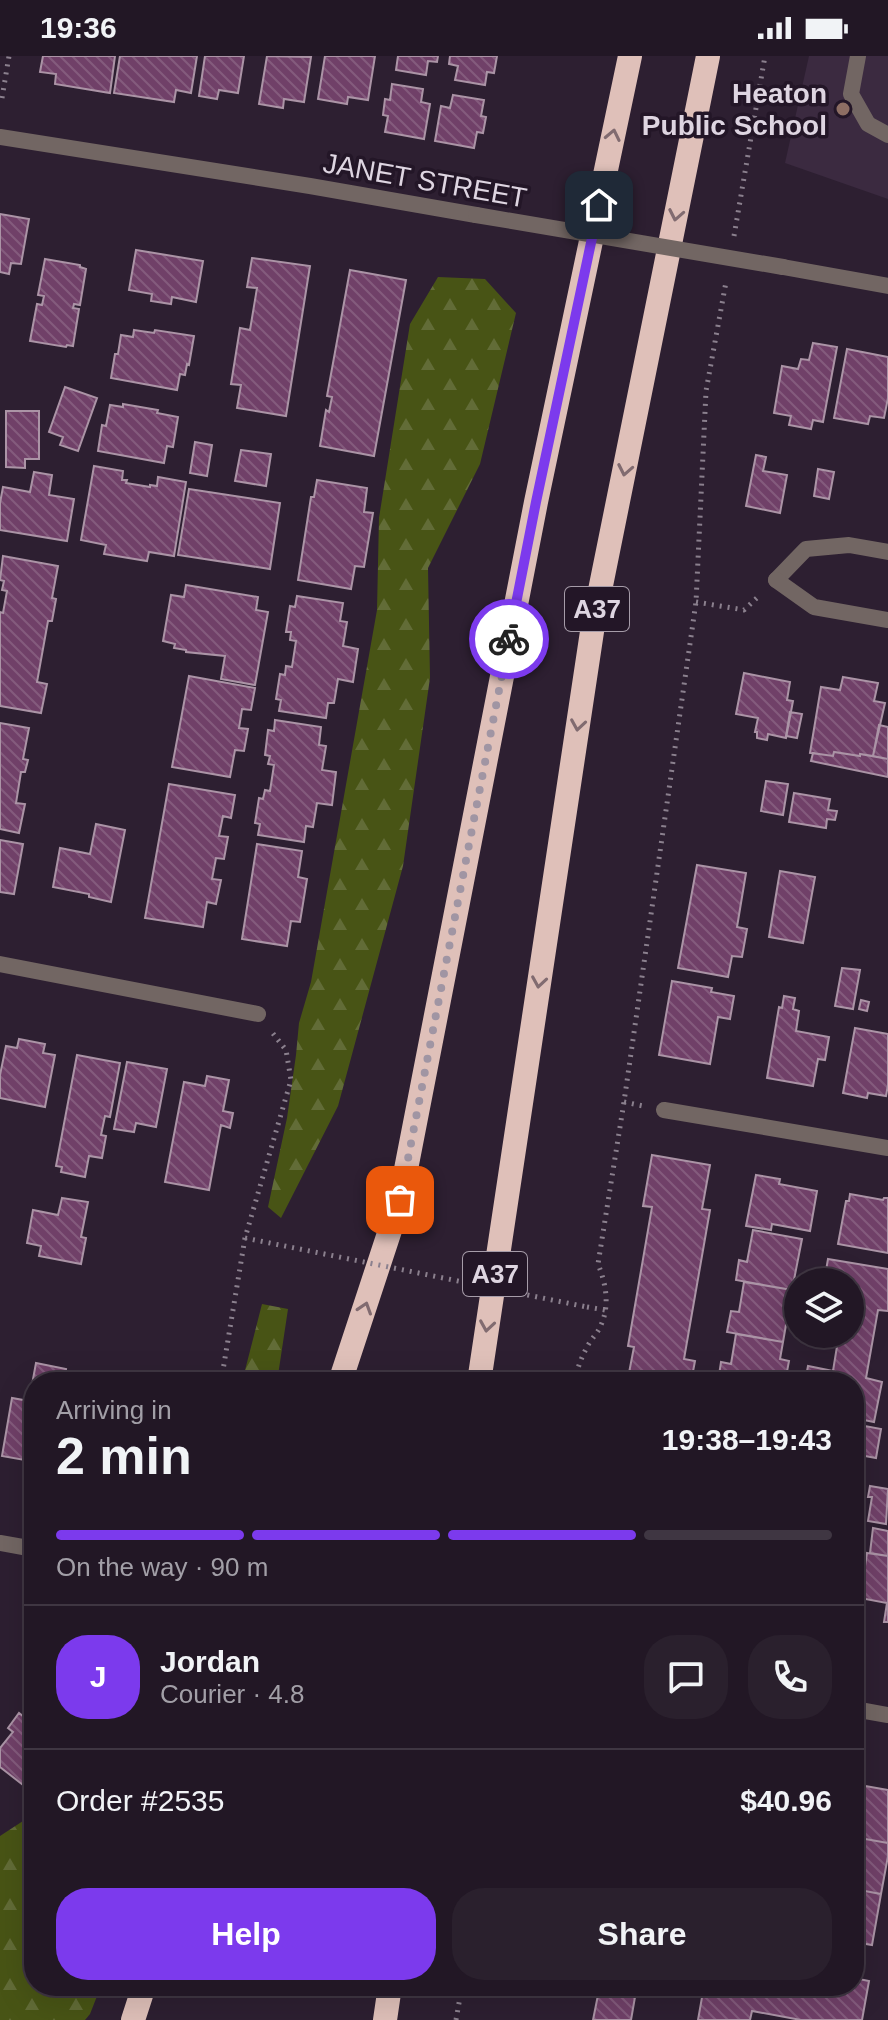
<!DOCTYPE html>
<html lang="en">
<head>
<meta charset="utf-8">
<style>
  body { margin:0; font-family:Arial,sans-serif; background:#2a202d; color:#f1f3f6; height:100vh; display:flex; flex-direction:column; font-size:30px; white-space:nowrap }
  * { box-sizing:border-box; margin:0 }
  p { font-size:26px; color:#a29fa7 }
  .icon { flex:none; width:44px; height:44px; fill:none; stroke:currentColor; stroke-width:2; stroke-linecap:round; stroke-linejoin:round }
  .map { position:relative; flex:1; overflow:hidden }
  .details { position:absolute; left:24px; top:1316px; width:840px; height:624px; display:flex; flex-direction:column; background:#221725; border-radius:32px; box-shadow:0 8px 32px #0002,0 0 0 2px #3f3642 }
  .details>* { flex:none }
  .fabs { position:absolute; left:784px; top:1212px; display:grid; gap:16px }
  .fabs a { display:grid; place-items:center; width:80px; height:80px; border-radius:50%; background:#221725; box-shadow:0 8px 32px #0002,0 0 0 2px #3f3642; font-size:40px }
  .pin { position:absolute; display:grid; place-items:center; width:68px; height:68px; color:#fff; margin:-34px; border-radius:16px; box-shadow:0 4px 12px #0006 }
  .courier { position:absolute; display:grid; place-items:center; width:80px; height:80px; margin:-40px; border:6px solid #7c3aed; border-radius:50%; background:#fff; color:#222; box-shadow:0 2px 10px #0007 }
  .overview em { font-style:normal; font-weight:700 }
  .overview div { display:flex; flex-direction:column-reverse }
  .overview { display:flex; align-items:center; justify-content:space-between; height:136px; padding:0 32px }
  h1 { font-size:52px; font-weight:700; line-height:60px }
  .bar { display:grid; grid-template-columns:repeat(4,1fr); gap:12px 8px; align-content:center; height:96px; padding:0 32px }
  .bar i { height:10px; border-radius:6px; background:#3f3642 }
  .bar .current { background:#7c3aed }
  .bar p { grid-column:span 4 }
  .line { display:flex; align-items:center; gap:20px; padding:0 32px; border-top:2px solid #3f3642 }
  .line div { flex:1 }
  .round { display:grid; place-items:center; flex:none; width:84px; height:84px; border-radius:32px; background:#2a202d }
  .action { display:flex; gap:16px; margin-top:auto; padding:16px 32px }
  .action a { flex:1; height:92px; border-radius:32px; background:#7c3aed; color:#fff; font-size:32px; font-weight:700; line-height:92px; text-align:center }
  .action a+a { background:#2a202d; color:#f1f3f6 }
  .status { display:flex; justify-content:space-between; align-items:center; height:56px; padding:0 40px; background:#221725; direction:ltr }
  .status svg { height:22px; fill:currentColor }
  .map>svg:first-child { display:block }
  .built { fill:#3b2a40 }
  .forest { fill:url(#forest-firs) }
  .building { fill:url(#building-back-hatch); stroke:#ab94a6; stroke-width:2 }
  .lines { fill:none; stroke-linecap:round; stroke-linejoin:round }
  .path { stroke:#8b808e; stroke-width:5; stroke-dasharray:2 6; stroke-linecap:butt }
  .service { stroke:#726663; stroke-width:16 }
  .minor { stroke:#726663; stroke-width:16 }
  .tertiary { stroke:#726663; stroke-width:16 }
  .motorway { stroke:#dfc0b9; stroke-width:24 }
  .path-bridge { stroke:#8b808e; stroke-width:5; stroke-dasharray:2 6; stroke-linecap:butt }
  .tertiary-bridge { stroke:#726663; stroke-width:16 }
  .oneway { stroke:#816b70 }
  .done { stroke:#a095a3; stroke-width:8; stroke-dasharray:0 14.4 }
  .route { stroke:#7c3aed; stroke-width:10 }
  .education-dot { fill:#8d6e63; stroke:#231627; stroke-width:3 }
  .labels { text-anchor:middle; stroke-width:7; stroke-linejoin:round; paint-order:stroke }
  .shield { fill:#231627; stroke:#a69ca9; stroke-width:2 }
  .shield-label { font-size:26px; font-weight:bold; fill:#ded5e1 }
  .poi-label { font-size:28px; font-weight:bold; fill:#ded5e1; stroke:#231627; text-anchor:end }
  .street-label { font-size:28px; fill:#ded5e1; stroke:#231627 }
</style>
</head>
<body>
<div class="status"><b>19:36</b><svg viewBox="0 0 49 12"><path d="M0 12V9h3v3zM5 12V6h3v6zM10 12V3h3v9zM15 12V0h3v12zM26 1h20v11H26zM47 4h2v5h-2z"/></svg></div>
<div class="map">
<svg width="888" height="1964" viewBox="0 0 888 1964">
  <defs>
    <pattern id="forest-firs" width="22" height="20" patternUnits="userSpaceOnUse" patternTransform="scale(2)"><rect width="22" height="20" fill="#485415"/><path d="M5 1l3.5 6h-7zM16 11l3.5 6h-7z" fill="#626c37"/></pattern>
    <pattern id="building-back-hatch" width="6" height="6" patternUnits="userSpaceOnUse" patternTransform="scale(2)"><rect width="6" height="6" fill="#704068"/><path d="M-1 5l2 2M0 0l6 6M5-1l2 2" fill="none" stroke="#845b7d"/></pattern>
  </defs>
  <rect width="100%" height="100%" fill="#2d1f31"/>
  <path class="built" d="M809,0H888V143L785,107Z"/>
  <path class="forest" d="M438,221L485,223L516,257L480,408L428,512L430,622L403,810L338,1050L281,1162L268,1151L287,1062L296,999L299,967L311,926L377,554L379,462L410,268Z
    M262,1248L288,1253L277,1326H242Z
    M34,1749V1930H101L90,1958L85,1964H0V1780L23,1765Z"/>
  <path class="building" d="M43,0H115L110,37L55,28L56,18L40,16Z
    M120,0H197L191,37L176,34L174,46L114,37Z
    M205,0H244L238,37L219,34L217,43L199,40Z
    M267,0L311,1L304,46L284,43L283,52L259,48Z
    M325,0H375L368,44L348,41L347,48L318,43Z
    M397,0H438L437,6L428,5L426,19L396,14L398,0Z
    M450,0H497L494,17L487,16L485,29L455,24L458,10L449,8Z
    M392,28L423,33L421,46L430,48L424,83L385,76L388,60L383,59L385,43L390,44Z
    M453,39L484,44L481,60L486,61L483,77L477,76L474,92L435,85L441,50L450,52Z
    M0,158L29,163L21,208L11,207L9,218L0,216Z
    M136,194L203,205L196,246L172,241L171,248L151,245L152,238L129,234Z
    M252,202L310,210L286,360L237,352L241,329L231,328L240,272L250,274L257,232L247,231Z
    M45,203L80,209V211L86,213L80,249L74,248L73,252L79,253L73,290L67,289L66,291L30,285L37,248L42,249L44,240L38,239Z
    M350,214L406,224L374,400L320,390L326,354L329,356L332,341L327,340Z
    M134,274L154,277L155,274L194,280L189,309L187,308L185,319L180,318L177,334L111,322L115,298H118L121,279L133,281Z
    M813,287L837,291L823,366L813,364L811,373L789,369L791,360L774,357L782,310L798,313L801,303L809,304Z
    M847,293L888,301V342L884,362L870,360L868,368L834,362Z
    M65,331L97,342L78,395L60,389L63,381L49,376Z
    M123,348L158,354L157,357L178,361L173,391L167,390L164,407L98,395L102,369L106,370L110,349L123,351Z
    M6,355H39V403H25V412L6,411Z
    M195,386L212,389L207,420L190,417Z
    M241,394L271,398L266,430L235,425Z
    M756,399L766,401L763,415L787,419L780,457L746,450Z
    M94,410L123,415L122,424H127L126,427L150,431V429L157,430L158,421L186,426L174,500L149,496L147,505L104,498L106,489L81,484Z
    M818,413L834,416L829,443L814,440Z
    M34,416L52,419L49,439L74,443L67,485L0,474V447L3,431L30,436Z
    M317,424L367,432L364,456L373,457L364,511L355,510L351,533L298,524L311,441H314Z
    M189,433L280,447L270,513L178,499Z
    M3,500L58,510L52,542L56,543L52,565H48L37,626L47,628L41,657L0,650V556L3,557L7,535L2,534L4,525L0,524Z
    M186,529L258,541L256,554L268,556L255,629L221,623L225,600L186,596V594L174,592L175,588L163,585L171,539L184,541Z
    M297,540L343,547L340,565L347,566L343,590L358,593L353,626L338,623L334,647H328L326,662L279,655L281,644L276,643L280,618L285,619L286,610L292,611L296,585L290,584L291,576H286L290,550L295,551Z
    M744,617L790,626L787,644L793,645L786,682L768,678L767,684L757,682V676H755L758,662L736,658Z
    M189,620L255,632L251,654L242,653L239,672L248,673L244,695L235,694L230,721L172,711Z
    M843,621L878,627L874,645L885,647L873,700L860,698V700L834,696L833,700L810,697L821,631L840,634Z
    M790,656L802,658L797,682L786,680Z
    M275,664L321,671L319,689L326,690L322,714L336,716L332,749L317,747L313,771L306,770L304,786L258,779L260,768L255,767L259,742L263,743L265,734L270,735L274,709L268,708L270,700L265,699L268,674L274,675Z
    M0,667L29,672L23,703L28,704L25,716H21L16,747L25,748L19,777L0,773Z
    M879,669L888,671V703L873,700Z
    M834,696L860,700V698L888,703V721L811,705L813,697L833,700Z
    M766,725L788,728L783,759L761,755Z
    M169,728L235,739L231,762L223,760L219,780L228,781L224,803L216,802L212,823L221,824L216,848L207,846L203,871L145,862Z
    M794,737L830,743L828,754L837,755L835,764L827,763L826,772L789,766Z
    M96,768L125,774L111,846L89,841V838L53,831L60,792L90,798Z
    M0,784L23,788L14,838L0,836Z
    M257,788L302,795L298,821L307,823L300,866L291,865L287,890L242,883Z
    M697,809L746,817L737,871L747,873L742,901L732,900L728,921L678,912Z
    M780,815L815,821L803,887L769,881Z
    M842,912L860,914L853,953L835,950Z
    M672,925L712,932L711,936L734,940L730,963L718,961L710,1008L659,999Z
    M784,940L795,942L793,953L799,955L796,975L829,981L825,1004L818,1003L813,1030L767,1022L779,951L782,952Z
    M861,944L869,946L867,955L859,953Z
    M855,972L888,978V1029L886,1040L868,1037L867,1042L843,1037Z
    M19,983L45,988L43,997L55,999L45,1051L0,1042V1019L6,990L17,992Z
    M77,999L120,1007L110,1061L105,1060L101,1079L106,1080L102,1102L89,1100L85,1121L61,1116L62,1111L56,1110Z
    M127,1006L167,1013L156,1071L136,1067L134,1076L114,1073Z
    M207,1020L229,1024L223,1055L233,1057L230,1072L221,1069L209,1134L165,1126L184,1026L205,1030Z
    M652,1099L710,1109L702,1153L710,1154L684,1303L695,1305L691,1326H680L629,1317L634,1291L628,1290L652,1151L643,1150Z
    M756,1119L780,1123L779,1128L817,1135L810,1175L772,1168L771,1174L746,1170Z
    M850,1138L883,1144L884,1142H888V1197L838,1188L846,1145H849Z
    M62,1142L88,1146L81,1181L86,1182L81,1208L39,1200L41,1190L27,1187L33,1154L58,1159Z
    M753,1174L802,1183L792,1234L736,1224L739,1204L747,1206Z
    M828,1203L888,1213V1255L878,1254L866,1322L882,1326L874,1366L854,1362V1326H805L808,1310L833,1315L839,1278H850V1226H824Z
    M744,1226L792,1234L783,1286L727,1276L731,1255L739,1256Z
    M736,1278L783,1286L780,1303L789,1305L785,1326H718L721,1306L731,1308Z
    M36,1307L66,1313L64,1326H34V1414L24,1412L25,1404L2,1400L12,1342L29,1345Z
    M854,1368L881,1373L876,1402L854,1398Z
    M870,1430L888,1433L886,1468L868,1465L872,1441H868Z
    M873,1472L888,1475V1500L870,1497Z
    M867,1497L888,1500V1566H884L887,1547L860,1542Z
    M34,1648V1734L32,1736L0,1711V1692L13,1676L8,1672L19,1657L24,1661Z
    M854,1728L888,1734V1787L854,1781Z
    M854,1781L888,1787V1800L881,1838L854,1833Z
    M854,1833L881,1838L872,1889L854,1886Z
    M854,1922L869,1925L862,1964H801L752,1955L750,1964H698L704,1930H854Z
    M599,1934L635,1941L631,1964H593Z"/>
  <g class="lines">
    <path class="path" d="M2,42L9,0
      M734,180L765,0
      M696,546L744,554L760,539
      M624,1046L643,1050
      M587,1251L605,1254
      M221,1326L245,1182L291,1024L286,994L271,975
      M574,1326C577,1314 581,1302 587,1291C591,1283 598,1277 601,1269C610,1249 606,1228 598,1208L624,1046L696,546L706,335L726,226
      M456,1964L462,1930"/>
    <path class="service" d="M858,0L851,38L868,68L888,79
      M776,524L806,493L849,489L888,496"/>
    <path class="minor" d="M776,524L814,551L888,564
      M0,908L258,958
      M664,1054L888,1092
      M0,1487L34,1493
      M854,1653L888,1659"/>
    <path class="tertiary" d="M0,81L310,130L476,159
      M783,211L888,230"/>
    <path class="motorway" d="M340,1326L400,1144L536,446L630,0
      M479,1326L593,569L708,0
      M133,1964L144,1930
      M385,1964L390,1930"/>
    <path class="path-bridge" d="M245,1182L587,1251"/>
    <path class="tertiary-bridge" d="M476,159L783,211"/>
  </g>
  <defs><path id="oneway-chevron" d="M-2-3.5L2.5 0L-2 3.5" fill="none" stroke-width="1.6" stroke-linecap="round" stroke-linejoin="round" transform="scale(2)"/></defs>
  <g class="oneway">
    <use href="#oneway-chevron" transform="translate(613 79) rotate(-78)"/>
    <use href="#oneway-chevron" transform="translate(676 159) rotate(101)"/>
    <use href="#oneway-chevron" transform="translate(625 414) rotate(101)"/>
    <use href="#oneway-chevron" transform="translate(578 669) rotate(99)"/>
    <use href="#oneway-chevron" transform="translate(539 926) rotate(99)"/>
    <use href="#oneway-chevron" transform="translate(365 1252) rotate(-72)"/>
    <use href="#oneway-chevron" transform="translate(487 1270) rotate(99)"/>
  </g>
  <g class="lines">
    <path class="done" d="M400,1144L509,583"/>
    <path class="route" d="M509,583L536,446L599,149"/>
  </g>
  <circle class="education-dot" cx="843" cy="53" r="8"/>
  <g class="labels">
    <g class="shield">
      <rect x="565" y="531" width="64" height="44" rx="6"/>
      <rect x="463" y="1196" width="64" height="44" rx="6"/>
    </g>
    <g class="shield-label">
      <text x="597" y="562">A37</text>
      <text x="495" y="1227">A37</text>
    </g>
    <g class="poi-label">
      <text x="827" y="47">Heaton<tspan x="827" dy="32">Public School</tspan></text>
    </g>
    <g class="street-label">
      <text transform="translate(425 124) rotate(10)" y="10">JANET STREET</text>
    </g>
  </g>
</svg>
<div class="fabs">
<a><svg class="icon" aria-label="layers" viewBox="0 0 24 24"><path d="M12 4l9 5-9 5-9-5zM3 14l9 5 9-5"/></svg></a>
</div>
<div class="pin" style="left:400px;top:1144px;background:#ea580c"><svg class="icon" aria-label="bag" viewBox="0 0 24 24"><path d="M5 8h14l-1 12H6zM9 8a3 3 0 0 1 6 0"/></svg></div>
<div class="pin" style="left:599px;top:149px;background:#1f2937"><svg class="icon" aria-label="home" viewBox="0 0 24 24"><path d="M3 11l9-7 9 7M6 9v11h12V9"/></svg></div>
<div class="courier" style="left:509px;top:583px"><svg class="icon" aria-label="bike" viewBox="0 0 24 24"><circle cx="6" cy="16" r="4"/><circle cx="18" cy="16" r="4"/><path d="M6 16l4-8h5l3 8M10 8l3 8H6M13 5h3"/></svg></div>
<section class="details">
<div class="overview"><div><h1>2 min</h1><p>Arriving in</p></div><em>19:38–19:43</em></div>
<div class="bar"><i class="current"></i><i class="current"></i><i class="current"></i><i></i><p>On the way · 90 m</p></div>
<div class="line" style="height:144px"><b class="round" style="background:#7c3aed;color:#fff">J</b><div><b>Jordan</b><p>Courier · 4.8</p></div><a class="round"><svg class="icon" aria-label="chat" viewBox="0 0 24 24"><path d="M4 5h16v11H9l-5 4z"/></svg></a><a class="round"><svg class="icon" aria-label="phone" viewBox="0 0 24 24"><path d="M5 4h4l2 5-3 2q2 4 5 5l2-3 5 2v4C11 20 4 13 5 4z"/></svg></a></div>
<div class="line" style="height:104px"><div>Order #2535</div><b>$40.96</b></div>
<div class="action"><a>Help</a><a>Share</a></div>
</section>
</div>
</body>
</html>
